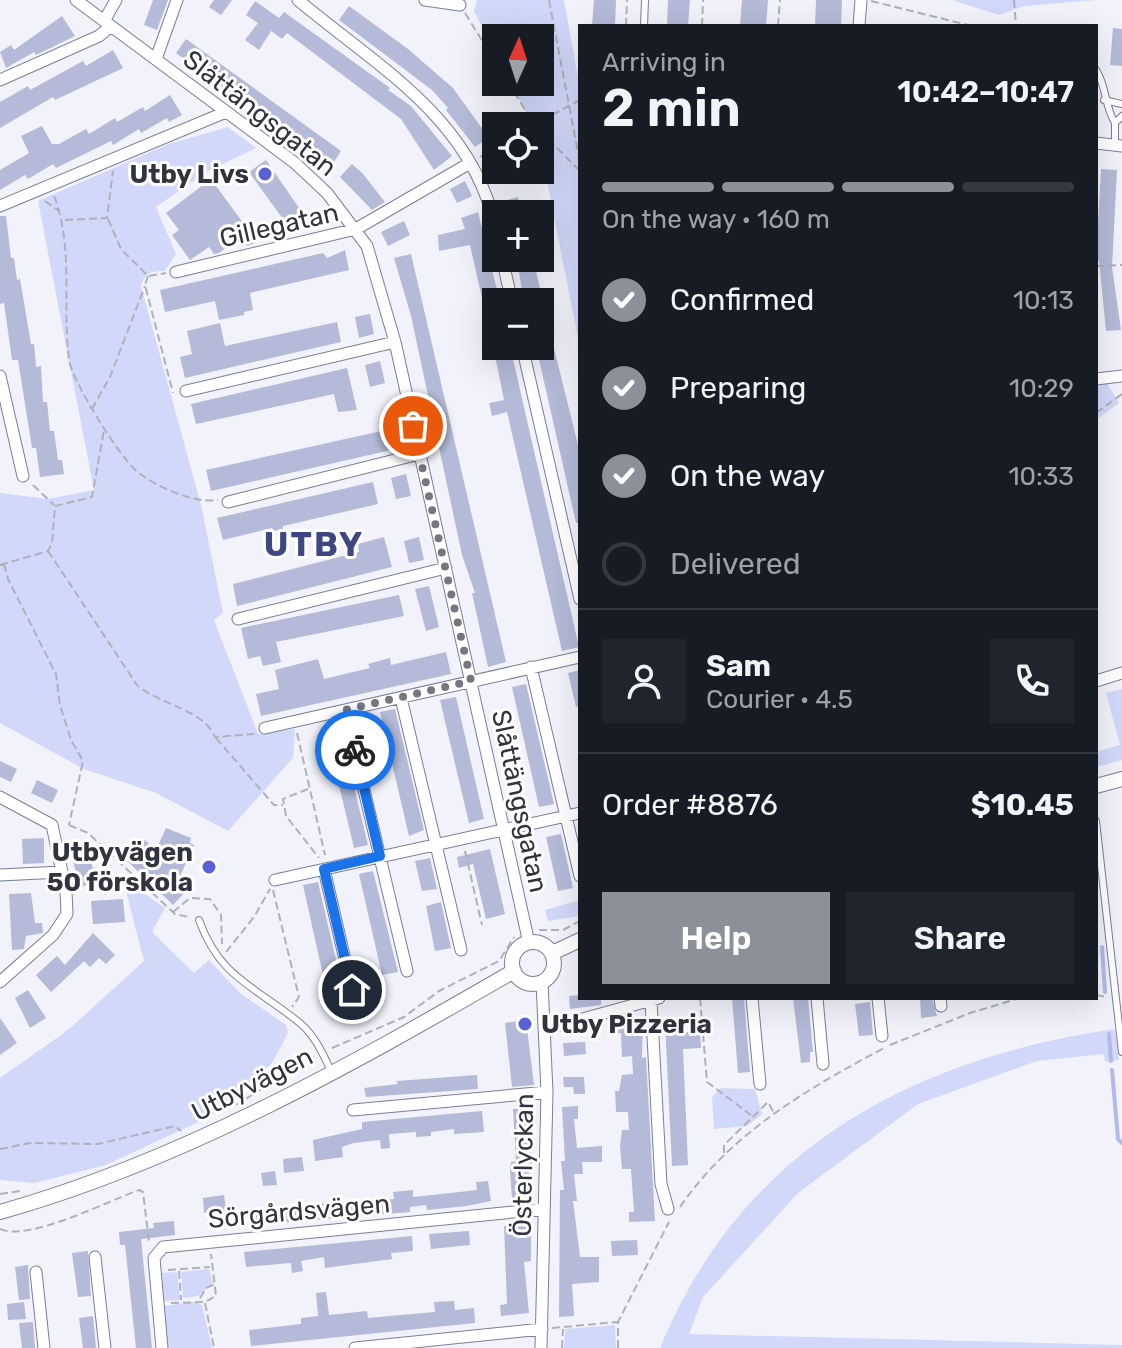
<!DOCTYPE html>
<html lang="en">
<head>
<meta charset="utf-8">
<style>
  body { margin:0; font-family:Rubik,sans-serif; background:#20242c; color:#f1f3f6; height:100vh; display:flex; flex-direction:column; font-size:30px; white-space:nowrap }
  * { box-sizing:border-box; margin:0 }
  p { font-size:26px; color:#9ea1a6 }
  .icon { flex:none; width:44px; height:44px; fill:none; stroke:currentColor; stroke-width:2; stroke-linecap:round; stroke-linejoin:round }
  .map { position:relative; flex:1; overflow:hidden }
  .drawer { position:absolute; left:578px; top:24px; width:520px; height:976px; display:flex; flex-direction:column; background:#171b24; border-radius:0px; box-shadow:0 8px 32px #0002 }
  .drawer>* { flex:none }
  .needle { width:52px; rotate:3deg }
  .controls { position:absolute; left:482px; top:24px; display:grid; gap:16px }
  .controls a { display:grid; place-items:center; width:72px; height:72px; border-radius:0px; background:#171b24; box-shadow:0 8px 32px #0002; font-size:40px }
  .pin { position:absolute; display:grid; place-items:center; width:68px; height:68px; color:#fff; margin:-34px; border:4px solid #fff; border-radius:50%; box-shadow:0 2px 8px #0007 }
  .courier { position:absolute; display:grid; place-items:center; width:80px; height:80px; margin:-40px; border:6px solid #1a73e8; border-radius:50%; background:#fff; color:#222; box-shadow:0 2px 10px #0007 }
  .headline em { font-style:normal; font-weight:600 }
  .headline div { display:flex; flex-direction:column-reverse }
  .headline { display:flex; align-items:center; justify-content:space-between; height:136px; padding:0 24px }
  h1 { font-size:52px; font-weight:600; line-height:60px }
  .bar { display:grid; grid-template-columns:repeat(4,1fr); gap:12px 8px; align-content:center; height:96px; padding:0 24px }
  .bar i { height:10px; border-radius:6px; background:#363941 }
  .bar .selected { background:#8c9099 }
  .bar p { grid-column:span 4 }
  .line { display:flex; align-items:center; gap:20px; padding:0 24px; border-top:2px solid #363941 }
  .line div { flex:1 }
  .round { display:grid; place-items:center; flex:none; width:84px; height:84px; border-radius:0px; background:#20242c }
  ol { padding:0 24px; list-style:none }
  li { display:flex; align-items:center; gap:24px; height:88px }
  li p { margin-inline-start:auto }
  li .icon { padding:8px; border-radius:50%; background:#8c9099; color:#fff; stroke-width:4 }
  li:last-child { color:#9ea1a6 }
  li i { width:44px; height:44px; border:4px solid #363941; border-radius:50% }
  .button { display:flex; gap:16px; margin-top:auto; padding:16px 24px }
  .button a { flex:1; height:92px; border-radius:0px; background:#8c9099; color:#fff; font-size:32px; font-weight:600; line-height:92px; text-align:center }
  .button a+a { background:#20242c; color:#f1f3f6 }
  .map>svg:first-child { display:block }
  .green { fill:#d1d8f9 }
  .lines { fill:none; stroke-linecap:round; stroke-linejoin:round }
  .stream { stroke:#b1bae9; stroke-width:4 }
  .building { fill:#b4bad7 }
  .service-casing { stroke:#797e99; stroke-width:8 }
  .minor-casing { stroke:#797e99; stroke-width:13 }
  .tertiary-casing { stroke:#797e99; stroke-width:16 }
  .path { stroke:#afb1b9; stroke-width:2; stroke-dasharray:8 4; stroke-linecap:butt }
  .service { stroke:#fff; stroke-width:6 }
  .minor { stroke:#fff; stroke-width:11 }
  .tertiary { stroke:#fff; stroke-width:14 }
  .done { stroke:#757680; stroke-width:8; stroke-dasharray:0 14.4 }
  .route { stroke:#1a73e8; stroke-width:10 }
  .poi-dot { fill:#5860d8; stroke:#fff; stroke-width:3 }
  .labels { text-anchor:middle; stroke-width:6; stroke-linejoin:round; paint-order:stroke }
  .street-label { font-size:26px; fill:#31333f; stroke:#fff }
  .poi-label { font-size:26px; font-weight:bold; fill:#31333f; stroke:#fff; text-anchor:end }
  .district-label { font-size:34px; font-weight:bold; letter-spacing:2px; fill:#3f4783; stroke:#fff }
</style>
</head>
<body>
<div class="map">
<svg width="1122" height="1348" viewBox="0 0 1122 1348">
  <rect width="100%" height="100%" fill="#f2f3fa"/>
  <path class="green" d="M477,0H564L580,88V348L540,146V126H533L510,82H540V38H496V54L474,11Z
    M952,0H1096L1024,6L999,15Z
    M228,127L256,148L206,172L156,207L176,254L165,271C151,271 146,272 141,286L201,505L223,613L214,620L258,734L295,729L293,758L228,831L156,793L84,769L0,723V493L48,499L94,490L38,201L169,144Z
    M1096,383H1107L1119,403L1096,420Z
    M1122,689V760L1096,767V752L1120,745L1106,693Z
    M123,879L165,908L152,932L194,973L209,960L240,993L286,1025L288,1033L272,1063L211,1116L106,1165L34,1183L0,1180V1078L68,1030L144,961Z
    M580,900V916L548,921L545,910Z
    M1115,1029L1119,1060L1105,1062L1104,1054L1037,1061L918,1104L798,1193L703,1297L689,1334L1122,1345V1348H660C742,1149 910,1059 1115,1029Z
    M721,1088L755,1089L762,1114L747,1126L714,1129L712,1097Z
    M209,1269L213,1283L198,1296L183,1298L181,1272Z
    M177,1272L180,1300L162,1301L159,1273Z
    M194,1302L202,1305L212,1348H167L163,1306Z
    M615,1325L616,1348H564L565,1329Z"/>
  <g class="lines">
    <path class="stream" d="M1102,947L1105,992
      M1109,1034L1111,1061
      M1112,1070L1118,1139L1122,1143"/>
  </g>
  <path class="building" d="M153,0H168L157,30L144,25Z
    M214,0H232L221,15L209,7Z
    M594,0H616L615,26H592Z
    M668,0H690L688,26H667Z
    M742,0H768L766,26H740Z
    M816,0H842L841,26H815Z
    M255,1L279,18L284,12L390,88L388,90L411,106L452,156L434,170L401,119L287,33L282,39L271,31L259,50L245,40L258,23L246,15Z
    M349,6L408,49L453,88L489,138L475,147L446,110L448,108L432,90L339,20Z
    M62,16L75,36L36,55L34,52L6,68L0,52L11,45L14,50Z
    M1113,28L1122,29V66L1110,65Z
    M186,39L341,151L332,165L176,53Z
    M113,50L123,68L55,100L53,97L0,128V102L28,86L30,90L83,61L86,66Z
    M170,95L182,115L169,122L167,118L141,133L139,129L113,145L111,141L56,168L53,164L28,179L25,175L0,190V170L29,153L21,136L42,126L52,144H59L86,129L89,134L115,118L117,122L143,107L145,111Z
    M266,160L304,215L288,226L249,172Z
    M352,164L363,174L385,202L372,210L340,177Z
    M1101,169L1117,170L1112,267L1121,330L1106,331L1099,261H1096Z
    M487,170H522L493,183Z
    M211,179L257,242L247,246L240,237L219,253L214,254L209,247L190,260L172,235L179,230L166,213Z
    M465,181L472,196L457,203L450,189Z
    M518,197L522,212L504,214L500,202Z
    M478,212L500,302H496V343H492L470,245L439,251L438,235L465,229L461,218Z
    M0,216H6L11,258H14L17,280L20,279L31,344H34L36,367L41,366L43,402H47L50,431H54L58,460H62L64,474L40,477L36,448H32L18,360H12L4,303L0,304Z
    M404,221L410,235L388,246L381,232Z
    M345,250L349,270L250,293L253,310L244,312V315L219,320L215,301L165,312L160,290L323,253L327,258Z
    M411,254L506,662L488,667L472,593H475L462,555L411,316L394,258Z
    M524,258H533L543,301L524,302L517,260Z
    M543,304L578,445L580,523H576L536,346H540Z
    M370,314L374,334L359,338L355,317Z
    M337,322L341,342L185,378L180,357L192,354L187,331L220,323L225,346Z
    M493,346H510L579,647L562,651L507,412L492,416L489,403L504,400Z
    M380,361L385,383L370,387L365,365Z
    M347,368L357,410L338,412L334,394L196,424L191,404Z
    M395,428L400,448L211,491L206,470Z
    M406,474L411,496L396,499L391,478Z
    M373,482L378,504L283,526V529L274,531L272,528L223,540L217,518Z
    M384,537L392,567L237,606L233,584L359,552L358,544Z
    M419,537L424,560L409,563L404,541Z
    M429,586L439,627L426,631L415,589Z
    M399,595L404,616L276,642L281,662L263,666L260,656L248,659L241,628Z
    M446,652L451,674L261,716L256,694L279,689L275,670L318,659L324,679L370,668L368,664L390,658L391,665Z
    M580,670V706L576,707L568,673Z
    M526,684L554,804L539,807L512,687Z
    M456,697L484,819L469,823L440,700Z
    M395,709L424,830L409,836L380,712Z
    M339,724L368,845L354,848L325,727Z
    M0,761L17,769L11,782L0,777Z
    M37,780L58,790L52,803L31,793Z
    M166,828L191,838L190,843L194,845L181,874L192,885L173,905L125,859L145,840L156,850Z
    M561,834L573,888L558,891L546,837Z
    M44,838V863L23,864L22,839Z
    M490,849L505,914L486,919L473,864L459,868L457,857Z
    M90,856L96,883L79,887L73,860Z
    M430,858L437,889L422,891L415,861Z
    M373,871L398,972L382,975L359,874Z
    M318,882L344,994L328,998L303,885Z
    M31,893L35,923H42L43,933L26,936L24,949L12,950L9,894Z
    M123,899L125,922L93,924L91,901Z
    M441,902L451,948L435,951L426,906Z
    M93,933L115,955L106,964L99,958L90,967L84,961L51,992L36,975L57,956L65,965Z
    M28,990L46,1018L30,1028L15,998Z
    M580,995V998H601V1005L570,1009L569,996Z
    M732,998H744L750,1072L738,1073Z
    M793,998H808L813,1052H810V1062L801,1063Z
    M920,998H932L937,1016L921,1018Z
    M870,1002L873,1035L859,1036L855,1004Z
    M0,1018L17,1043L0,1055Z
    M526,1020L534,1085L512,1087L505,1023Z
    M686,1020V1032H700L701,1048L683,1049L688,1165L672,1166L665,1021Z
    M643,1021L642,1058L646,1057L655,1221L629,1222V1212H634L631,1169H622L620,1146L622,1130H629L628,1112H616L615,1091H619L622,1075L633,1074L632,1056L622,1057L621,1033H615L614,1022Z
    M585,1042L586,1054L564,1056L563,1043Z
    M477,1075L478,1089L366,1097L364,1088L398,1084L396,1081Z
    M563,1077H584L585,1094H574L573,1087H564Z
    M578,1106V1119H574L577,1148L602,1146V1162H582L583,1174H574L577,1201H573L580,1257H599V1282L572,1284L574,1316L559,1317L560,1190H564L561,1161H565L562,1107Z
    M533,1107L534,1143H530L533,1170L529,1171L532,1197L512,1199L510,1171L511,1162L516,1161L513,1109Z
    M482,1111L484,1132L454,1134V1129L431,1132V1136L416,1137V1132L389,1134L390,1148L381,1149L380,1140L353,1143L342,1147L343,1157L315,1161L313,1140L362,1129V1122Z
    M302,1157L304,1171L284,1173L283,1159Z
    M275,1171L277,1185L263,1186L261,1173Z
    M488,1181L491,1201L467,1206L427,1210L426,1205L410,1207V1212L256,1225L254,1208L287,1211L332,1201L333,1206L394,1199L393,1192L413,1190V1197L451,1193L477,1190L476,1182Z
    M224,1195L226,1210L204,1213L203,1198Z
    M174,1221L175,1235L141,1239L152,1348H136L125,1245H120L119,1232L154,1228L153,1223Z
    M531,1224V1261L524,1262L529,1313L501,1316L500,1305L507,1304L504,1226Z
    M469,1231L470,1245L431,1249L429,1234Z
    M412,1236L413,1251L391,1253L392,1259L325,1268L324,1257L301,1261L303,1271L292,1273L291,1263L246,1267L244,1252Z
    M637,1240L638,1255L612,1256L611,1241Z
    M88,1251L91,1296L78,1297L72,1253Z
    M28,1265L30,1299L19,1300L15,1267Z
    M326,1292L329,1315L367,1311L368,1318L435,1312L434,1302L454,1301L455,1310L474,1308L475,1323L251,1346L249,1330L301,1324V1318L318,1316L316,1293Z
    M24,1302L26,1319L8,1320L7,1304Z
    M93,1316L96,1348H83L79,1318Z
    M33,1322L35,1348H22L19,1323Z"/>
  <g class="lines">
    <g class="service-casing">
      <path id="service" d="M644,26L645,0
        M1096,70C1107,87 1104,105 1115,123
        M1104,100L1122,104
        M1115,145V123L1122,116
        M1096,821L1122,1052
        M199,920C220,979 257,987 301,1024C315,1036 323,1054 331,1071"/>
    </g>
    <g class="minor-casing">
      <path id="minor" d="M76,0L295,163L327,193L367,246L395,342L529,943
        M298,0C378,67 472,118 496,229
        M425,0L460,5
        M104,21L116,0
        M859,26L861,0
        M156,59L177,0
        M0,80L99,36L111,26
        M1096,143L1122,146
        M0,206L226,112
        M502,258L512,302
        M176,272L356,229L470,163
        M522,346L580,599
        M0,376L23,476
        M1096,379L1122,376
        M186,391L395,342
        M228,502L419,454
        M238,619L446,568
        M531,667L580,876
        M1096,681L1122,673
        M401,698L461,950
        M345,710L407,971
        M265,728L580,657
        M0,797L52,825L66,891L67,914L53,935L0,982
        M324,869L352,990
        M0,875L61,872
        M275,880L580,813
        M752,998L760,1084
        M817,998L823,1064
        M878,998L882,1036
        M940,998L941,1006
        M651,1001L661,1184L668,1209
        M546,1029L659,998
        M353,1110L547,1092
        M95,1257L105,1348
        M36,1272L44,1348
        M162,1348L154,1258L163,1247L544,1209
        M355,1348L542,1329
        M541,1348L547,1092L542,982"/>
    </g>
    <g class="tertiary-casing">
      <path id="tertiary" d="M1096,786L1122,779
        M512 963a21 21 0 1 1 42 0a21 21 0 1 1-42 0Z
        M552,953L580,940
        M0,1212C182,1161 351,1065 514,971"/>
    </g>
    <path class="path" d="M549,0L580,163
      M1014,0L1016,26
      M871,1L972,26
      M465,13L496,63
      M626,26L627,0
      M702,26L703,0
      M778,26L780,0
      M508,82L535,126
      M531,126L580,100
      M540,131L580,171
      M480,157L496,147
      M54,196C74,247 62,306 69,360C72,381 121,460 139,473C157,487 195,504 218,500
      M45,201L59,211
      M108,219L121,249L147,275
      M65,220L107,218L113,171
      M1096,266L1122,265
      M148,276L145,285L173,393
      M149,276L166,273
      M92,409L110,377L145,286
      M1096,413L1122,394
      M33,485L54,505
      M48,551L137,685C160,705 203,709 215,737L254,734
      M4,564L8,579L56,674L60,705L71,740L83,761L69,825
      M0,565L48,551L52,543L55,506L92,497L104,430
      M297,733L325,855
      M216,738L274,805H283
      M308,789L283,799L286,816L319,858
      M69,825L88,833L175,914L189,917
      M465,851L482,925
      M273,890L299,997L292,1007
      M173,912L190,898L210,899L221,915L222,944
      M539,930H563L580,921
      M226,952L254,917L270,889
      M1096,995L1107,997
      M700,998L707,1082L751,1115
      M890,1045L970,1013L1020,998
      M332,1048L404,1017L439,991L499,961L514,937
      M236,1105L315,1056
      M0,1149L30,1143L98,1144L175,1126L181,1131
      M724,1153V1145L768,1102L774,1113
      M0,1194L20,1191
      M680,1207C731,1133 807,1089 884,1048
      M0,1229C28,1242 108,1201 139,1190L143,1192L149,1242
      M168,1270L210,1267
      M179,1271L181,1300
      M200,1298L206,1288L215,1284
      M171,1303L205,1302L216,1296L211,1254
      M205,1303L214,1348
      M552,1328L617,1322
      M562,1348L563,1329
      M618,1348V1322L669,1222"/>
    <use href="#service" class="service"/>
    <use href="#minor" class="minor"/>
    <use href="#tertiary" class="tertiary"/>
  </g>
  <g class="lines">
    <path class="done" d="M355,750L345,710L471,681L413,426"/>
    <path class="route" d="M352,990L324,869L380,856L355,750"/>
  </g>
  <g class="poi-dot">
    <circle cx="265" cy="174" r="8"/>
    <circle cx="209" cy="867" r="8"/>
    <circle cx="525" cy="1024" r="8"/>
  </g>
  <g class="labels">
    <g class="street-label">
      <text transform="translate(260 113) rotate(38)" y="9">Slåttängsgatan</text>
      <text transform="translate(279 225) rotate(-13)" y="9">Gillegatan</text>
      <text transform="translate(520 801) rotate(78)" y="9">Slåttängsgatan</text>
      <text transform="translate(252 1084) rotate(-27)" y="9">Utbyvägen</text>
      <text transform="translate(523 1165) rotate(-89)" y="9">Österlyckan</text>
      <text transform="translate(299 1211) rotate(-5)" y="9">Sörgårdsvägen</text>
    </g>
    <g class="poi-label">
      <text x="249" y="183">Utby Livs</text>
      <text x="193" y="861">Utbyvägen<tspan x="193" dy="30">50 förskola</tspan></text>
      <text x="541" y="1033" text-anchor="start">Utby Pizzeria</text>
    </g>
    <g class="district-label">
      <text x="314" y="556">UTBY</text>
    </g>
  </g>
</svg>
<div class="controls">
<a><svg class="needle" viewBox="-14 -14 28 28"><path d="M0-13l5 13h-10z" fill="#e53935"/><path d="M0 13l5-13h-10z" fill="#9ea1a6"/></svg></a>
<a><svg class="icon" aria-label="locate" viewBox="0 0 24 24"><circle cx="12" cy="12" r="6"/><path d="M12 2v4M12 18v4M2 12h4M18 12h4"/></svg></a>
<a>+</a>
<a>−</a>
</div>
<div class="pin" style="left:413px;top:426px;background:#ea580c"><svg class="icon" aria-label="bag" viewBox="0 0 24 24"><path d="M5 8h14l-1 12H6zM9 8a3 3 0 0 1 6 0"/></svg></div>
<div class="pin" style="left:352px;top:990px;background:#1f2937"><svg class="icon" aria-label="home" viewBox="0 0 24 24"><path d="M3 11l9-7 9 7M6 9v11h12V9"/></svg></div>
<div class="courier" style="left:355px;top:750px"><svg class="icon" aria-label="bike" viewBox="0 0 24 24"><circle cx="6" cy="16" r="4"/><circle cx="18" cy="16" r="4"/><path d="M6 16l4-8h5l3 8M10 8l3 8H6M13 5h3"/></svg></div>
<section class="drawer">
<div class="headline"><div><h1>2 min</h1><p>Arriving in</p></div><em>10:42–10:47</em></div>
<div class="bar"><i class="selected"></i><i class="selected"></i><i class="selected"></i><i></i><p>On the way · 160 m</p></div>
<ol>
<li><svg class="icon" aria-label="check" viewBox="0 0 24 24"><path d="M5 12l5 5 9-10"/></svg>Confirmed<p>10:13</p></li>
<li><svg class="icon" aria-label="check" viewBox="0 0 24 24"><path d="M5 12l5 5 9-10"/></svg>Preparing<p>10:29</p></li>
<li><svg class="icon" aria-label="check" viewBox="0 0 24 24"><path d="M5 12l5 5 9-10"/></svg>On the way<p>10:33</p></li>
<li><i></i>Delivered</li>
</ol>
<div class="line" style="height:144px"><a class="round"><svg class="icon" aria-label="person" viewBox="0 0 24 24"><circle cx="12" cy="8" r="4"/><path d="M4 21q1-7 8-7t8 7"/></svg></a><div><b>Sam</b><p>Courier · 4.5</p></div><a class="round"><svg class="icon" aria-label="phone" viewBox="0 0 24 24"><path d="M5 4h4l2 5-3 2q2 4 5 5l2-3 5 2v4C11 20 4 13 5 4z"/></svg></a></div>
<div class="line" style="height:104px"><div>Order #8876</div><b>$10.45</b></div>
<div class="button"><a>Help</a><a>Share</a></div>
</section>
</div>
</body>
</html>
